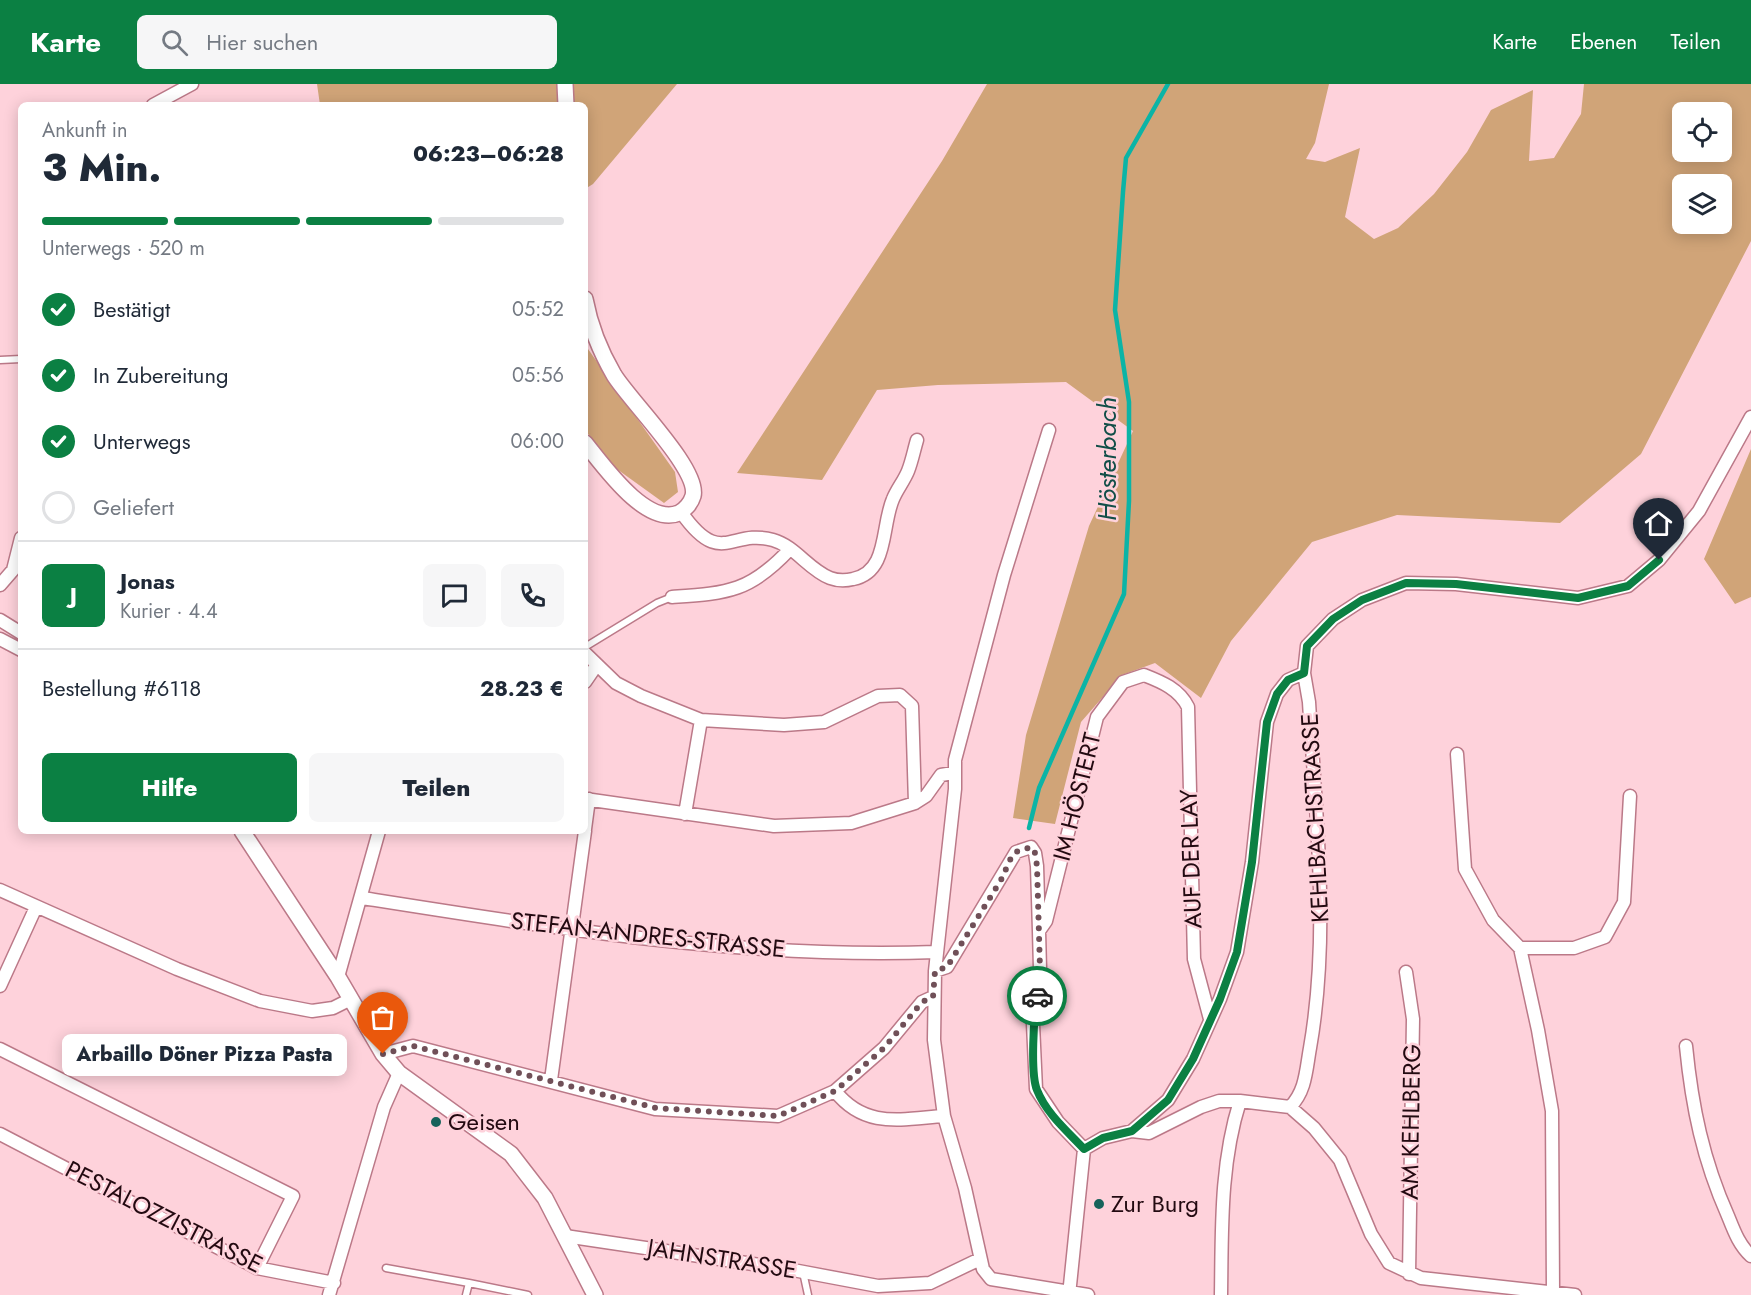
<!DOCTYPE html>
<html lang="de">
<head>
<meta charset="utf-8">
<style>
  body { margin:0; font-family:Jost,sans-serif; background:#f6f6f7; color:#1f2937; height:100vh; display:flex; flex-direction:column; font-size:22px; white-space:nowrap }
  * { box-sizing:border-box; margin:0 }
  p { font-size:20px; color:#747a83 }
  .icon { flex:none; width:33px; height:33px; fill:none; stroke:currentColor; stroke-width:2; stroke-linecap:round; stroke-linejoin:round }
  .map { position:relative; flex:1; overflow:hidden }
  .panel { position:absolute; left:18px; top:18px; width:570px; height:732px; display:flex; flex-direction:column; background:#fff; border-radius:9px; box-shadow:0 3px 15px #0003 }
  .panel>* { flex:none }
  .tools { position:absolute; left:1672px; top:18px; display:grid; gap:12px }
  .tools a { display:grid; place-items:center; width:60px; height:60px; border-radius:9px; background:#fff; box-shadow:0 3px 15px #0003; font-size:30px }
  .pin { position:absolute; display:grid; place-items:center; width:51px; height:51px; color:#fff; margin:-62px -26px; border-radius:50% 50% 50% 0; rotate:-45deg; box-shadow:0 0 6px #0007 }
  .pin .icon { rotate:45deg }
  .courier { position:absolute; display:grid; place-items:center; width:60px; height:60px; margin:-30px; border:4px solid #0b8043; border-radius:50%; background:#fff; color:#222; box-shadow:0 2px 8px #0007 }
  .bubble { position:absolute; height:42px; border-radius:9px; background:#fff; box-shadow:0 3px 15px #0003; font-size:20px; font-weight:800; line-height:42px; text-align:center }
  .headline em { font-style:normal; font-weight:800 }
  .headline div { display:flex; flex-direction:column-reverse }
  .headline { display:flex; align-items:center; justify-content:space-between; height:102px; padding:0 24px }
  h1 { font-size:39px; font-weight:800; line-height:45px }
  .bar { display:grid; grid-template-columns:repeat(4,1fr); gap:9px 6px; align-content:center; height:72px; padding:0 24px }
  .bar i { height:8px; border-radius:4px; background:#e0e1e3 }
  .bar .selected { background:#0b8043 }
  .bar p { grid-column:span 4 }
  .line { display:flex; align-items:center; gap:15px; padding:0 24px; border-top:2px solid #e0e1e3 }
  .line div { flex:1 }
  .round { display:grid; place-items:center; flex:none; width:63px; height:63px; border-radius:9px; background:#f6f6f7 }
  ol { padding:0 24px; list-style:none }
  li { display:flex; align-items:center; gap:18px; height:66px }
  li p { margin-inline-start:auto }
  li .icon { padding:6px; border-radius:50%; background:#0b8043; color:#fff; stroke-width:4 }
  li:last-child { color:#747a83 }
  li i { width:33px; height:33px; border:3px solid #e0e1e3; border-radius:50% }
  .cta { display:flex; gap:12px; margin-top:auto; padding:12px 24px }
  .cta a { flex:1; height:69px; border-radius:9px; background:#0b8043; color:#fff; font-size:24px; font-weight:800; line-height:69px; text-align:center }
  .cta a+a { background:#f6f6f7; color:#1f2937 }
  header { display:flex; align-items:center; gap:36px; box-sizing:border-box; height:84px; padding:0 30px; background:#0b8043; color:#fff }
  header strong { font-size:28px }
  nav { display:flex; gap:33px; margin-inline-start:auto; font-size:21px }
  .search { width:420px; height:54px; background:#f6f6f7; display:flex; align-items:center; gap:15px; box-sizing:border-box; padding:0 21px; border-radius:9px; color:#747a83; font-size:22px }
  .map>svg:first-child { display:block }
  .green { fill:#d0a478; fill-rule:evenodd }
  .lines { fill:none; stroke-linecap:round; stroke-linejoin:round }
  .stream { stroke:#0bb4a6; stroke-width:4.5 }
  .service-casing { stroke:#bb7988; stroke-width:9 }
  .minor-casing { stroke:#bb7988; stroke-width:15 }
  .tertiary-casing { stroke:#bb7988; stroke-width:18 }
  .service { stroke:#fff; stroke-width:6 }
  .minor { stroke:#fff; stroke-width:12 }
  .tertiary { stroke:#fff; stroke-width:15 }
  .done { stroke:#705058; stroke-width:6; stroke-dasharray:0 10.8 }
  .route { stroke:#0b8043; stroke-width:8 }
  .poi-dot { fill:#17635b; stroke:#fed2db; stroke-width:2 }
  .labels { text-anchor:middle; stroke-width:5; stroke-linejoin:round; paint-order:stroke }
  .street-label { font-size:24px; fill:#230a11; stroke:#fed2db }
  .poi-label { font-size:24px; fill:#230a11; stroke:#fed2db; text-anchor:start }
  .water-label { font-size:26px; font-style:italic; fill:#114e48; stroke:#fed2db }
</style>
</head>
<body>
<header>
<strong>Karte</strong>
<div class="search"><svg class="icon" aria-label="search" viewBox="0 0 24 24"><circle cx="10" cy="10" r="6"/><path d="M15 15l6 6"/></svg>Hier suchen</div>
<nav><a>Karte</a><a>Ebenen</a><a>Teilen</a></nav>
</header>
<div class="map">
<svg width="1751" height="1211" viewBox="0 0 1751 1211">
  <rect width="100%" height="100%" fill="#fed2db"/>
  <path class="green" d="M317,0H677L593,100L585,105V21H320Z
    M987,0H1329L1315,59L1306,75L1325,78L1360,64L1345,133L1374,155L1398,144L1434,110L1467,68L1491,26L1533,6L1529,77L1554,74L1581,30L1584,0H1751V157L1641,370L1560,439L1397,431L1312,458L1231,557L1201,614L1155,579L1122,591L1081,638L1055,740L1013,734L1026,651L1089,442L1133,347L1066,298L938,301L877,306L822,396L737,389L942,77ZM1683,28H1722V68H1683ZM1683,100H1722V140H1683Z
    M585,255L588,265L675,388L678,408L664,419L614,383L585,346Z
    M1751,365V513L1735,520L1704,475Z"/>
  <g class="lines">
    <path class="stream" d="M1029,744L1039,704L1124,510L1129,417V318L1115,226L1123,108L1126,74L1168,0"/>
    <g class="service-casing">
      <path id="service" d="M0,276L21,275
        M585,563L657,519L672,513
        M386,1184L469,1199
        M803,1188L808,1211
        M466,1211L469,1199L528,1211"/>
    </g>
    <g class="minor-casing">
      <path id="minor" d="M153,21L192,0
        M1049,346L1004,491L955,676V705L935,887L934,956L944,1032L965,1104L983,1185L991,1195L1088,1211
        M681,428C721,485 730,444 773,456C795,462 809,486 830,494C838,497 845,497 853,495C889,488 881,442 893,415C897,405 904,397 908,387C912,377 914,366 917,356
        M0,501L13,486L21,454
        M672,513C728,509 750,508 790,465
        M0,536L21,549
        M0,555L21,566
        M585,569L616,599L641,612L701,636L784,641L824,638L878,612L900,611L912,622L915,719
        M585,598L596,582
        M1457,670L1465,785L1493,836L1520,864L1538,946L1552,1027L1553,1208
        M585,715L774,742L851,739L915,719L926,712L941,691L953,689
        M685,730L701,636
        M585,745L589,715
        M0,806L177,885L260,917L312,927L333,924L351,915
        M362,814C552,844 743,875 936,868
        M1039,847L1046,837L1097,633L1123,598L1144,591C1162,598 1179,605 1188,623L1194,875L1210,935
        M1520,864H1574L1605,853L1624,818L1630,712
        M935,887L947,883L1016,768L1031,763L1035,769L1037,782L1039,847L1040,885L1033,940L1036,1005L1058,1038L1084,1065
        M1406,888L1413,935L1409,1190
        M338,893L379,747
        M0,902L36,823
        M1686,962C1692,1023 1703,1076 1728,1132C1734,1147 1739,1161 1751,1172
        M0,965L293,1112L257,1184
        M383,970L413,962L655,1025L778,1032L835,1007L884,964L922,918L933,913
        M551,996L585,747
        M835,1007C865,1045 901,1035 944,1032
        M1290,1023C1306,1007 1306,986 1310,964C1330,850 1316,733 1309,618L1304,589L1307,562L1333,535L1362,516L1406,499L1456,500L1578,514L1628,502L1659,476L1699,427L1751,333
        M1132,1047L1149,1049L1201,1023L1219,1017H1240L1290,1023L1314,1044L1340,1076L1371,1150L1389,1179L1421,1194L1575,1211
        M0,1050L257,1184L334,1199
        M565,1152L793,1186L878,1202L930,1199L980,1175
        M329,1211L384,1023L399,989
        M1069,1211L1084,1065L1103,1054L1132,1047L1168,1016L1193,975L1220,915L1237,868L1252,778L1267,638L1277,610L1288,596L1304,589
        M1221,1211C1222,1145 1220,1080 1240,1017"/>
    </g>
    <g class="tertiary-casing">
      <path id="tertiary" d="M565,0L566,21
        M585,215C590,242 600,267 614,291C630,317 700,386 693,412C691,419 685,426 679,429C646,443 603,381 585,359
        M242,747L338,893L383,970L399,989L511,1070L545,1114L595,1211"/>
    </g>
    <use href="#service" class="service"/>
    <use href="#minor" class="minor"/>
    <use href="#tertiary" class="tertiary"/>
  </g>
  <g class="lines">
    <path class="done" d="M383,970L413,962L656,1024L778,1032L835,1007L884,964L922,918L933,913L935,887L947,883L1001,796L1011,774L1016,768L1031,763L1035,769L1037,782L1040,885L1037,912"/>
    <path class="route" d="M1037,912C1034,931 1030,989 1037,1006C1046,1029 1067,1047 1084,1065L1103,1054L1132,1047L1168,1016L1193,975L1220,915L1237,868L1252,778L1267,638L1277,610L1288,596L1304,589L1307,562L1333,535L1362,516L1406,499L1456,500L1578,514L1628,502L1659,476"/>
  </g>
  <g class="poi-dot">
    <circle cx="436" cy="1038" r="6"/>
    <circle cx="1099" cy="1120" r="6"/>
  </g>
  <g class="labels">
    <g class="street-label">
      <text transform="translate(1077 713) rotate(-76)" y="8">IM HÖSTERT</text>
      <text transform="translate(1315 734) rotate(-93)" y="8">KEHLBACHSTRASSE</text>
      <text transform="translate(1191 775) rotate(-92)" y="8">AUF DER LAY</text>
      <text transform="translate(648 851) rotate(6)" y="8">STEFAN-ANDRES-STRASSE</text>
      <text transform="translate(1411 1038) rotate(-89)" y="8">AM KEHLBERG</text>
      <text transform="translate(164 1133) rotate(27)" y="8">PESTALOZZISTRASSE</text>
      <text transform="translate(722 1175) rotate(9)" y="8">JAHNSTRASSE</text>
    </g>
    <g class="poi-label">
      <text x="448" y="1046">Geisen</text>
      <text x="1111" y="1128">Zur Burg</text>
    </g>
    <g class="water-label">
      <text transform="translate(1107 375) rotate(-90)" y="9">Hösterbach</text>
    </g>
  </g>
</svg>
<div class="tools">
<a><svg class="icon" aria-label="locate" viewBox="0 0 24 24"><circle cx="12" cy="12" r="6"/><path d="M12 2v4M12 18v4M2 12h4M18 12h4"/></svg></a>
<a><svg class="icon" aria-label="layers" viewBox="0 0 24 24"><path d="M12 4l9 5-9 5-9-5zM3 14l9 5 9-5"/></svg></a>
</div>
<div class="pin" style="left:383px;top:970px;background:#ea580c"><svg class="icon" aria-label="bag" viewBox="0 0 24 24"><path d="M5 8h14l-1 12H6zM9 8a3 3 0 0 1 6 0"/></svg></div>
<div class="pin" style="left:1659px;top:476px;background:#1f2937"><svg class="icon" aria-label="home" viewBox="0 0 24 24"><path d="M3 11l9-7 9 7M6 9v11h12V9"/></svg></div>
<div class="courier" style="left:1037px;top:912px"><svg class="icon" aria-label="car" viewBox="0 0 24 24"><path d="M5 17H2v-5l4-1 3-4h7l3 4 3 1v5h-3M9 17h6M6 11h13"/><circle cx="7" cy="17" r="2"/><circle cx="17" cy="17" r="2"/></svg></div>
<div class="bubble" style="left:62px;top:950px;width:285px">Arbaillo Döner Pizza Pasta</div>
<section class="panel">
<div class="headline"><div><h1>3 Min.</h1><p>Ankunft in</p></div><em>06:23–06:28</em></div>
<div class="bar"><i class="selected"></i><i class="selected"></i><i class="selected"></i><i></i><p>Unterwegs · 520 m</p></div>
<ol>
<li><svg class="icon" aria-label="check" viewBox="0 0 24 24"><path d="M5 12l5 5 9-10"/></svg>Bestätigt<p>05:52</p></li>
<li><svg class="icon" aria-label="check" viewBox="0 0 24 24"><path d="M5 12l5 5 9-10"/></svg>In Zubereitung<p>05:56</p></li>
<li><svg class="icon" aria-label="check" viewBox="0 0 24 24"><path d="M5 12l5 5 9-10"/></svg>Unterwegs<p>06:00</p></li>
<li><i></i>Geliefert</li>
</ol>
<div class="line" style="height:108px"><b class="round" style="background:#0b8043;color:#fff">J</b><div><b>Jonas</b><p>Kurier · 4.4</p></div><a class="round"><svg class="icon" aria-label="chat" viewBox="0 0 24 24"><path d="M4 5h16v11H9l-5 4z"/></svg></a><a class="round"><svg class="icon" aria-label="phone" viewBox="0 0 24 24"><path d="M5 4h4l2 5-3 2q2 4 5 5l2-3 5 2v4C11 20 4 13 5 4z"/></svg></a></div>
<div class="line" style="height:78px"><div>Bestellung #6118</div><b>28.23 €</b></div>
<div class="cta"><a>Hilfe</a><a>Teilen</a></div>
</section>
</div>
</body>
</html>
